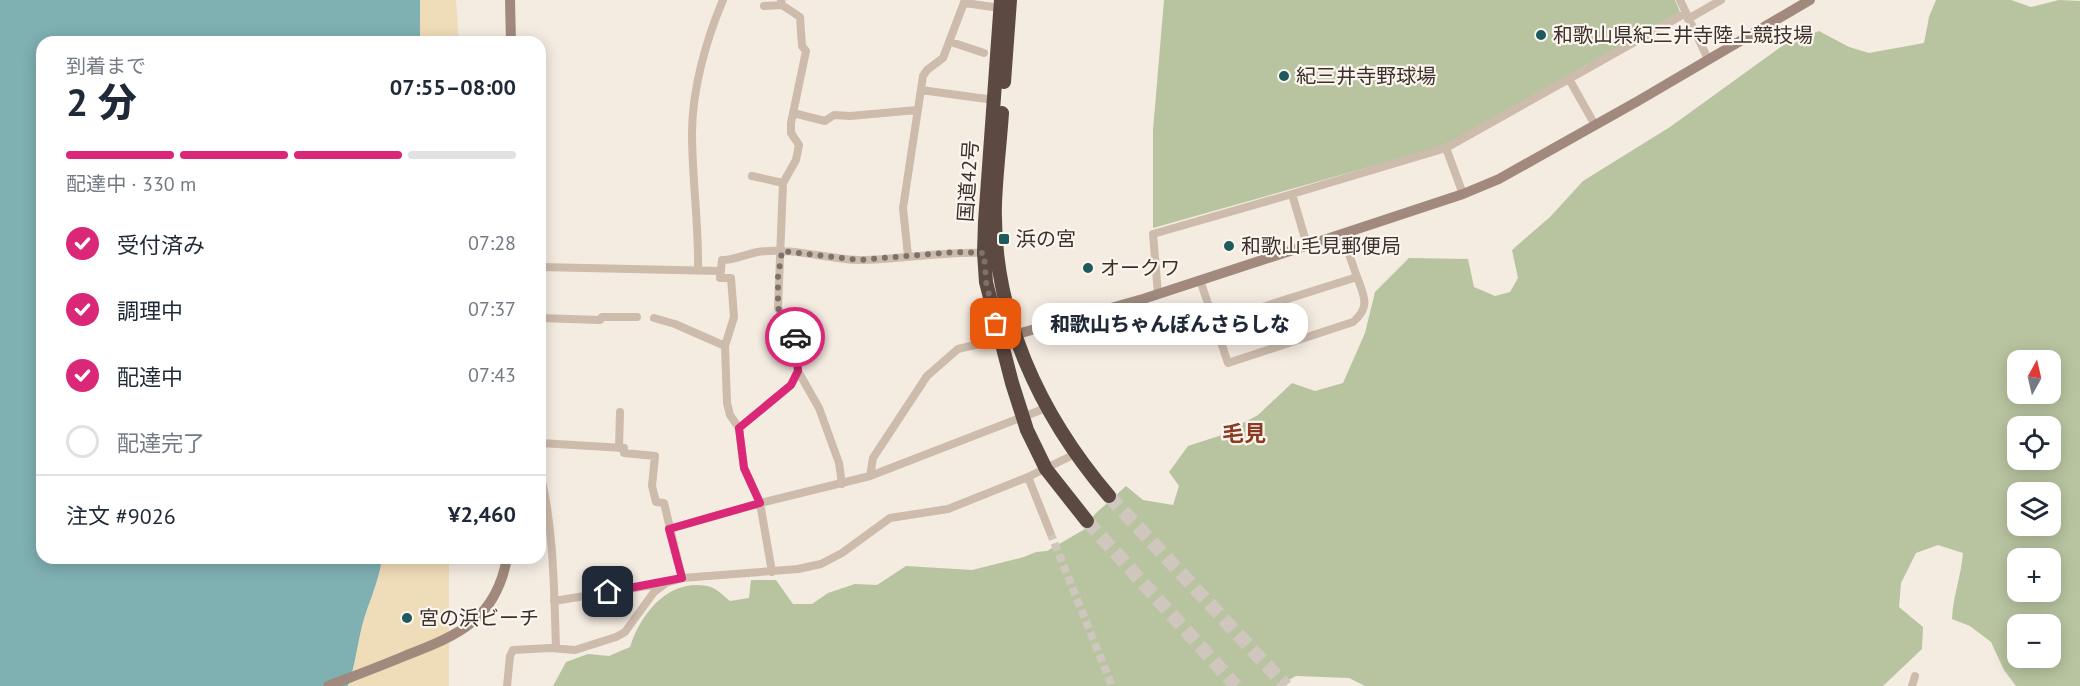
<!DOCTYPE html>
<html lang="ja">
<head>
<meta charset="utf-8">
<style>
  body { margin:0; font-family:"PT Sans","Noto Sans JP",sans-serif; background:#f2f2f3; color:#1f2937; height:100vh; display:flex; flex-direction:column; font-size:22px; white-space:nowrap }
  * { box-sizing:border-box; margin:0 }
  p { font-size:20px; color:#747a83 }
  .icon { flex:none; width:33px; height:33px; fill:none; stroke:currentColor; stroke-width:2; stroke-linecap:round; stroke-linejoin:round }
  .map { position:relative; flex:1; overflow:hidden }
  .panel { position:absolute; left:36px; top:36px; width:510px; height:528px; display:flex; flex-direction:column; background:#fff; border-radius:18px; box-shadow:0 3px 15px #0003 }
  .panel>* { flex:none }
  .needle { width:39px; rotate:8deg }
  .tools { position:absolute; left:2007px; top:350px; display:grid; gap:12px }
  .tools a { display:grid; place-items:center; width:54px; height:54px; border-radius:12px; background:#fff; box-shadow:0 3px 15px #0003; font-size:30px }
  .pin { position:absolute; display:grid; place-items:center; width:51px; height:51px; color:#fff; margin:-26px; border-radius:12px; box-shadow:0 3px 9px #0006 }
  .courier { position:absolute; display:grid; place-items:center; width:60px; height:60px; margin:-30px; border:4px solid #db2777; border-radius:50%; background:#fff; color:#222; box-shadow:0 2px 8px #0007 }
  .bubble { position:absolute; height:42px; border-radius:18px; background:#fff; box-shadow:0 3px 15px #0003; font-size:20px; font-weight:800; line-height:42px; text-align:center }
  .overview em { font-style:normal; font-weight:800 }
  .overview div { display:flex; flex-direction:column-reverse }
  .overview { display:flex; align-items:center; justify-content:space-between; height:102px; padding:0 30px }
  h1 { font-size:39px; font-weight:800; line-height:45px }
  .bar { display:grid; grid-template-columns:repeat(4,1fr); gap:9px 6px; align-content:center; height:72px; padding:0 30px }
  .bar i { height:8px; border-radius:4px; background:#e0e1e3 }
  .bar .on { background:#db2777 }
  .bar p { grid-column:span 4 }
  .line { display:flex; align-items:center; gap:15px; padding:0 30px; border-top:2px solid #e0e1e3 }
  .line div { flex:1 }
  ol { padding:0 30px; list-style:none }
  li { display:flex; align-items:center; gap:18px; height:66px }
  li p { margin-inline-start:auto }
  li .icon { padding:6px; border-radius:50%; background:#db2777; color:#fff; stroke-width:4 }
  li:last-child { color:#747a83 }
  li i { width:33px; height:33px; border:3px solid #e0e1e3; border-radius:50% }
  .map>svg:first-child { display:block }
  .green { fill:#b8c4a0; fill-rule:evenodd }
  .sand { fill:#efdcb8 }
  .water { fill:#7fb0b2 }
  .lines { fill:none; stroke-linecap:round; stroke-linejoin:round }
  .street-tunnel { stroke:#cfc6bd; stroke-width:8; stroke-dasharray:8 4; stroke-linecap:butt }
  .highway-tunnel { stroke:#cfc6bd; stroke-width:14; stroke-dasharray:14 7; stroke-linecap:butt }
  .street { stroke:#cdbbac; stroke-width:8 }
  .secondary { stroke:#a18a7d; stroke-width:10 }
  .highway { stroke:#5c4a42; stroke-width:14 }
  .done { stroke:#7c716b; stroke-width:6; stroke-dasharray:0 10.8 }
  .route { stroke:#db2777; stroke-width:8 }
  .poi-dot { fill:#1f5a5e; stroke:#fbf5ee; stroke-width:2 }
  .labels { text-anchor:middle; stroke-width:4.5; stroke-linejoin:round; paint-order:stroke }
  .poi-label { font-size:20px; fill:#3b302b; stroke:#fbf5ee; text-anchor:start }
  .street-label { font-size:20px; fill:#3b302b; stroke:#fbf5ee }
  .quarter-label { font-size:22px; font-weight:bold; fill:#8c3b22; stroke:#fbf5ee }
</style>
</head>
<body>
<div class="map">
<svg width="2080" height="686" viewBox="0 0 2080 686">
  <rect width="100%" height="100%" fill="#f4ebe1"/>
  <path class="green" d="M1164,0H1675L1680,12L1456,139L1437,148L1153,228V130Z
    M1936,0H2011L2031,7L2059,0L2080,1V686H2016L2004,670L1991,642L1970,626L1952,619C1953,596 1961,577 1963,553L1938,545L1916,553L1901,583L1899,607L1923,627L1922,649L1883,686H1365L1349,678L1296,676L1278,686H553L566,662L588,654L609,656L630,647C641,613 668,579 707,586C715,587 724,596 730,601L749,598L751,580H776L793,604H812L828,593L855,584L877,585L906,566L972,570L1024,557L1036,552L1047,551L1085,529L1095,514L1126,486L1143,500L1173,505L1179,486L1169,472L1188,446L1219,436L1258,415L1292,383L1315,391L1343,383L1365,333L1375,292L1409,258L1468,259L1474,287L1495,296L1510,292L1518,278L1512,250L1550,217L1583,181L1670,127L1785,44L1819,31L1849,47L1869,53L1924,43L1929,17ZM2018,360H2050V393H2018ZM2018,426H2050V459H2018ZM2018,492H2050V525H2018ZM2018,558H2050V591H2018ZM2018,624H2050V657H2018Z"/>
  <path class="sand" d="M420,0H456L459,42H420Z
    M382,558H449V686H348C355,666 357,646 362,626C368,603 379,582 382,558Z"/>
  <path class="water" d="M0,0H420V42H42V558H382C379,582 368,603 362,626C357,646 355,666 348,686H0Z"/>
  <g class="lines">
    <path class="street-tunnel" d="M1050,532L1112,686"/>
    <path class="highway-tunnel" d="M1109,496L1286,686
      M1087,521L1236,686"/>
    <path class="street" d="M781,0L782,5L800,17L802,46L806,51L791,123V133L799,145L796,160L783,183L778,308L794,335L798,371L819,408L839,463L842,484
      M1680,0L1708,59
      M965,3L1000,8
      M764,6L782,5
      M1688,19L1721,0
      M951,42L984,53
      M921,90L994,100
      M793,113L825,121L834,115L850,116L917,110
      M1595,125L1569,79L1686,13
      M1446,148L1569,79
      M752,176L783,183
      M1292,194L1446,148L1463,194
      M908,256L903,208L923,76L927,70L943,58L965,0
      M540,267L721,271
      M698,270C699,225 692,179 692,133C692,90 706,40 723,0
      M1200,280L1228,363L1353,322C1371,307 1364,296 1357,277
      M1158,294L1153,234L1292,194L1307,245
      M540,318L600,320L602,317H637
      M654,318L675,324L725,346
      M1215,322L1357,277L1342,234
      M540,378V399
      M739,428L791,385L798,371
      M540,443L624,448V453L655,456L652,486L656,502L664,503L682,578
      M619,448L620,412
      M540,472C554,529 554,590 556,648
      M870,476L873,458L927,376L958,349L1000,339
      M1028,477L1050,532
      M669,529L760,503L870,476L1046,408
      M772,572L760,503L744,468L739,428L730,415L727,403L725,346L734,317L731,278H720L722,260C735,260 746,254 758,252C792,247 826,259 859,260C901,260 942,251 984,253
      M554,601L665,583
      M507,686L510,656L513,650L551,648L575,650L616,637L625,632L654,592L666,583L682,578L798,569L821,564L842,553L890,518L948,509L1028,477L1075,454
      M1912,686L1915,676"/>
    <path class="secondary" d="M510,0L511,42
      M1010,336L1143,299L1342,234L1463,194L1499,179L1638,101L1810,0
      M328,686C354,676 381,666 407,655C459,635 496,619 507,558"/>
    <path class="highway" d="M1001,0L985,222L984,253L986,282L1012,383L1027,430L1046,469L1087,521
      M1004,82L1010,0
      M1002,113C1000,143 996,174 995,204C992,314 1040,415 1109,496"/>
  </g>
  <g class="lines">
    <path class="done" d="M795,337L778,308V277L782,251L859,260L956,252L984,253L986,282L996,324"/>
    <path class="route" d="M608,592L682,578L669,529L760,503L744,468L739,428L791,385L798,371L795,337"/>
  </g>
  <g class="poi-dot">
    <circle cx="1541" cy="35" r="6"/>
    <circle cx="1284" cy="76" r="6"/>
    <rect x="998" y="233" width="12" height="12" rx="3"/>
    <circle cx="1229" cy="246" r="6"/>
    <circle cx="1088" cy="268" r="6"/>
    <circle cx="407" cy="618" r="6"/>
  </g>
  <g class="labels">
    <g class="poi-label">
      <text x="1553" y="42">和歌山県紀三井寺陸上競技場</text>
      <text x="1296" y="83">紀三井寺野球場</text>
      <text x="1016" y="246">浜の宮</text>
      <text x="1241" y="253">和歌山毛見郵便局</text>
      <text x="1100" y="275">オークワ</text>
      <text x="419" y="625">宮の浜ビーチ</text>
    </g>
    <g class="street-label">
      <text transform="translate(968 181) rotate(-86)" y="7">国道42号</text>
    </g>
    <g class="quarter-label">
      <text x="1244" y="441">毛見</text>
    </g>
  </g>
</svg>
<div class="tools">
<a><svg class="needle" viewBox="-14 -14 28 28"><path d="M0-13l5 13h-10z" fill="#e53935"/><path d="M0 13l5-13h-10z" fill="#747a83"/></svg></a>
<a><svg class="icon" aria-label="locate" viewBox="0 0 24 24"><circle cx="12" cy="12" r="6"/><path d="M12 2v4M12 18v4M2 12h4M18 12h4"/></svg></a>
<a><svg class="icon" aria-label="layers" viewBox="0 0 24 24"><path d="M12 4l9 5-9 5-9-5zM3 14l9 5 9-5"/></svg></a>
<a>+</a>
<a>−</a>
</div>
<div class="pin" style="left:996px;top:324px;background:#ea580c"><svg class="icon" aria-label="bag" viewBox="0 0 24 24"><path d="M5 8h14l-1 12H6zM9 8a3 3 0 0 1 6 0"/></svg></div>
<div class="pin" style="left:608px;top:592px;background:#1f2937"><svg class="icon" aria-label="home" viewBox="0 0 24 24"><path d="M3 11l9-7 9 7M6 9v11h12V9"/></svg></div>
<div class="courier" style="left:795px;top:337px"><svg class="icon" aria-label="car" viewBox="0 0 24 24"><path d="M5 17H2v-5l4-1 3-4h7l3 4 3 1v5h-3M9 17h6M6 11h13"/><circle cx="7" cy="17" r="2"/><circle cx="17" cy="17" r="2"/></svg></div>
<div class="bubble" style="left:1032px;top:303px;width:276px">和歌山ちゃんぽんさらしな</div>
<section class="panel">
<div class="overview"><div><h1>2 分</h1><p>到着まで</p></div><em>07:55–08:00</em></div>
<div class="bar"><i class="on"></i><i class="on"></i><i class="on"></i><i></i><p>配達中 · 330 m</p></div>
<ol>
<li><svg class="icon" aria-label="check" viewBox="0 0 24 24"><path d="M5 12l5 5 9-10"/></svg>受付済み<p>07:28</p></li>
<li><svg class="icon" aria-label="check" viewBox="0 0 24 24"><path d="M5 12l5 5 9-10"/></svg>調理中<p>07:37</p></li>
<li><svg class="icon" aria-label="check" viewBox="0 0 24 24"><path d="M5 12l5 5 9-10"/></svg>配達中<p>07:43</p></li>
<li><i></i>配達完了</li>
</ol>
<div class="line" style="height:78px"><div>注文 #9026</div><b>¥2,460</b></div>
</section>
</div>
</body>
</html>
